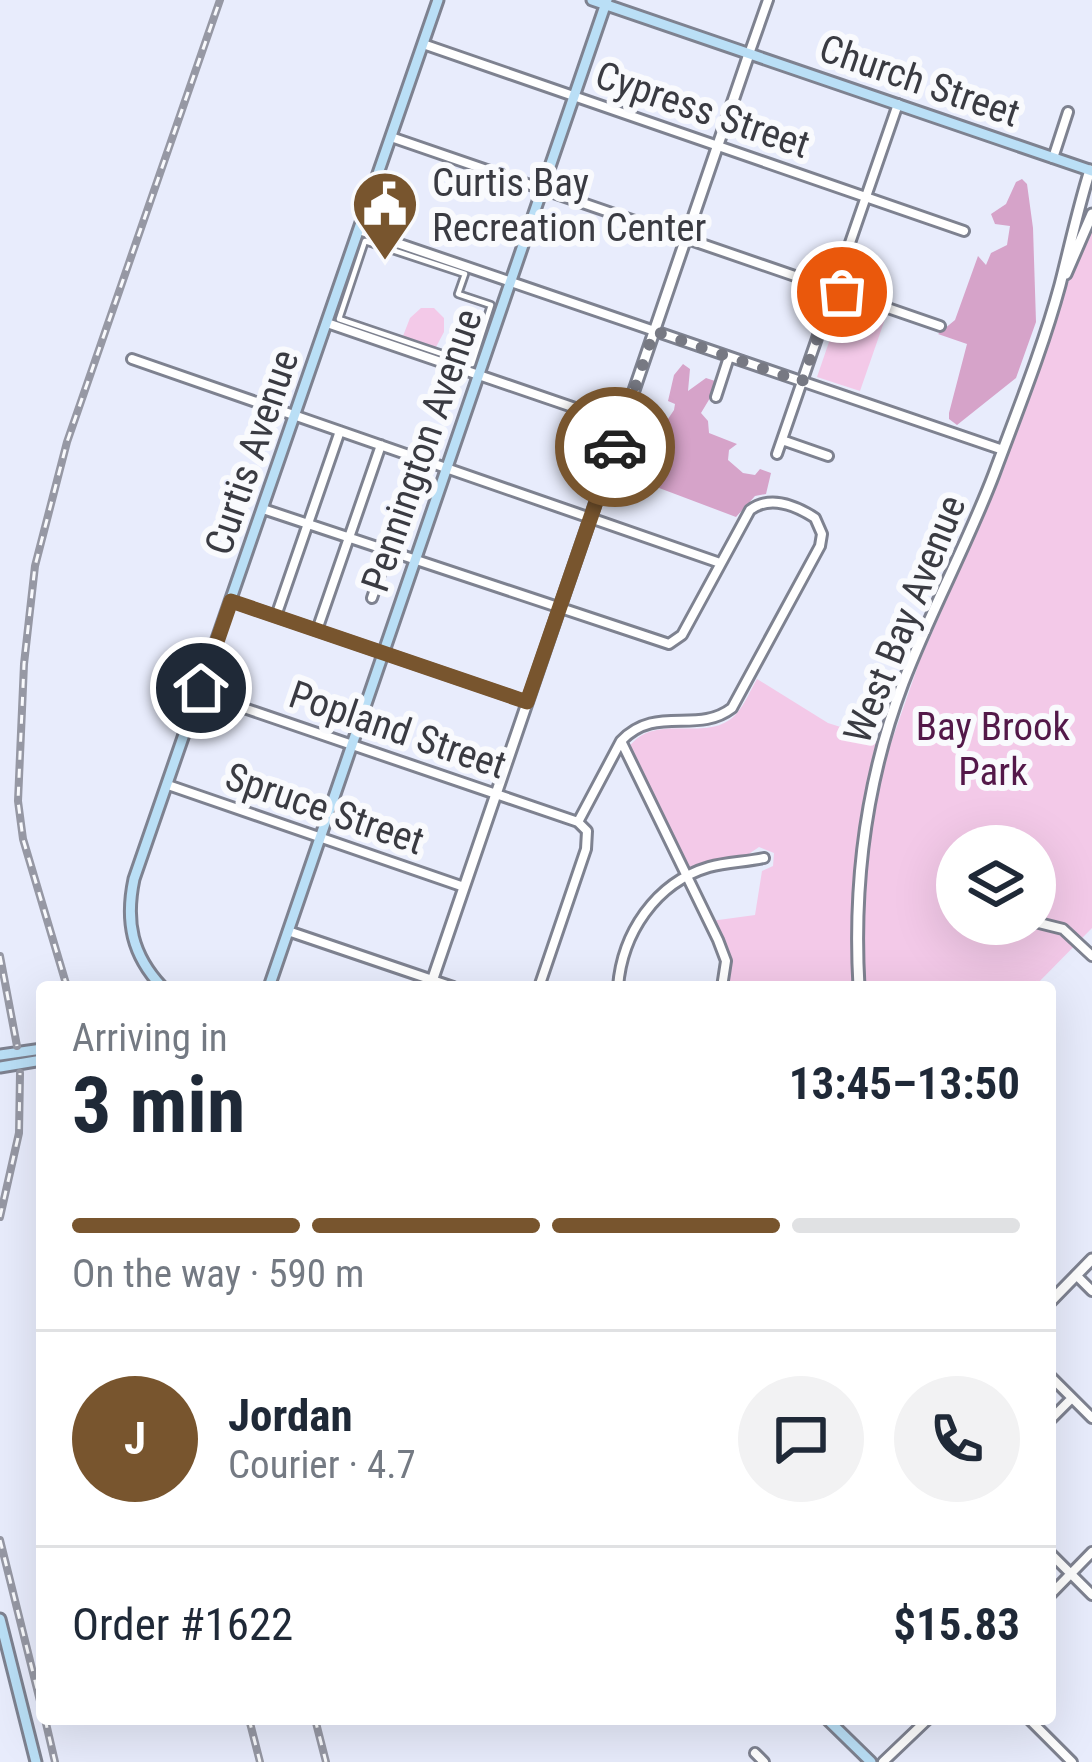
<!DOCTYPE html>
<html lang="en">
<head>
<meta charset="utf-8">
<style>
  body { margin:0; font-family:"Roboto Condensed",sans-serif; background:#f2f2f3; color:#1f2937; height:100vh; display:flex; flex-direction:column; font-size:45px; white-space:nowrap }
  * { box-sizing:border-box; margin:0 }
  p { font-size:39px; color:#747a83 }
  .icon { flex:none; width:66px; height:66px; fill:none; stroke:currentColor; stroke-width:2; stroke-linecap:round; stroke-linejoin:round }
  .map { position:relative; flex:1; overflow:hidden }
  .panel { position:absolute; left:36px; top:981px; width:1020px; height:744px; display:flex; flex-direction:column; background:#fff; border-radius:12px; box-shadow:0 12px 48px #0002 }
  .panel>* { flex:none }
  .controls { position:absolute; left:936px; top:825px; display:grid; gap:24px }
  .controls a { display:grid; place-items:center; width:120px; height:120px; border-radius:50%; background:#fff; box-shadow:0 12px 48px #0002; font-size:60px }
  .pin { position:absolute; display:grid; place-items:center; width:102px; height:102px; color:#fff; margin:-51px; border:6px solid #fff; border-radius:50%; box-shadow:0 3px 12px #0007 }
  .courier { position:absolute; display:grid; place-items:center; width:120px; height:120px; margin:-60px; border:9px solid #78552e; border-radius:50%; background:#fff; color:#222; box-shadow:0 3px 15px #0007 }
  .overview em { font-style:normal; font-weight:700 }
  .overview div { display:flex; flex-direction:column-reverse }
  .overview { display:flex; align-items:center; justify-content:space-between; height:204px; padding:0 36px }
  h1 { font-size:78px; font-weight:700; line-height:90px }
  .bar { display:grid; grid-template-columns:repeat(4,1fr); gap:18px 12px; align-content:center; height:144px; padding:0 36px }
  .bar i { height:15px; border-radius:9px; background:#e0e1e3 }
  .bar .on { background:#78552e }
  .bar p { grid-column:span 4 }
  .line { display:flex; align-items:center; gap:30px; padding:0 36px; border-top:3px solid #e0e1e3 }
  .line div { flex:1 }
  .round { display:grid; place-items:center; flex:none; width:126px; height:126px; border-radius:63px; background:#f2f2f3 }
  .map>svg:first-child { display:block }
  .green { fill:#f3c9e8; fill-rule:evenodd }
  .forest { fill:#d6a3c9 }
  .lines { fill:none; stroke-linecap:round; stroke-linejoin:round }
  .pedestrian-casing { stroke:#7e8290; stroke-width:10 }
  .minor-casing { stroke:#7e8290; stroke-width:14 }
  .tertiary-casing { stroke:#7e8290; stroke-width:15 }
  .secondary-casing { stroke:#7e8290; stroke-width:15 }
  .pedestrian { stroke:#fff; stroke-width:4.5 }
  .minor { stroke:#fff; stroke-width:8 }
  .tertiary { stroke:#fff; stroke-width:9 }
  .secondary { stroke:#badff6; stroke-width:9 }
  .rail-casing { stroke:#9698a4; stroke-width:8 }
  .rail { stroke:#f9fafd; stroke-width:3; stroke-dasharray:9; stroke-linecap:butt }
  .done { stroke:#777983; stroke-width:12; stroke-dasharray:0 21.6 }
  .route { stroke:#78552e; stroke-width:15 }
  .labels { text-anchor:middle; stroke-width:12; stroke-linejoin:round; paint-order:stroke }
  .street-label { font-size:39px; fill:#3a3b42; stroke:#f9fafd }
  .poi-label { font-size:39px; fill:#3a3b42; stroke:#f9fafd; text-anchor:start }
  .park-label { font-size:39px; fill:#531849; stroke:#f9fafd }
</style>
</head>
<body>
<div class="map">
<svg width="1092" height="1762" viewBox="0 0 1092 1762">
  <rect width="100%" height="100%" fill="#e8ecfc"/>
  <path class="green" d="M1092,227V928L1034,987H725L730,964L711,921L755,915L762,871L773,866L774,853L759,847L740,860L689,869L629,747C656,710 709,746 737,713C745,704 751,689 757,679L828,723L891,743L920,660L1000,479L1071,274ZM957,846H1035V924H957Z
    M842,304L885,319L860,391L817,377Z
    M421,308H434L444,318V332L436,347L403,336L410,318Z"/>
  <path class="forest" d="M1022,179L1027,184L1033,228L1036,322L1016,378L957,425L949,419V413L967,344L938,334L955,320L978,256L986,265L991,253L1007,245L1010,226L995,224L991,214L1006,204L1016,182Z
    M683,364L690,369L688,391L706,378L715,381L716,388L701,413L708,421L709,433L737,444L729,450L728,460L743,473L755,475L760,469L771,473L766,494L755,496L736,517L630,477L620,468L624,456L642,458L674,410L675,404L668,401L674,375Z"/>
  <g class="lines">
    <g class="pedestrian-casing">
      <path id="pedestrian" d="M365,241L465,274L458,294L491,305L472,364L339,319Z"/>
    </g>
    <g class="minor-casing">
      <path id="minor" d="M423,44L964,231
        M749,54L768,0
        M391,137L940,326
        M1053,158L1068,112
        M359,230L1003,450
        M327,323L622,424
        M132,359L720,563
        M716,397L729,357
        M782,440L828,456
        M777,454L898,104
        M263,509L669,644L682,635L750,510C770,495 795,505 815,518L822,534L820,546L732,708C697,735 656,704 621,741L578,822
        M372,598L388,551
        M231,601L527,702
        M276,616L340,431
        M317,630L381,445
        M200,693L578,822
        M622,743L718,940L726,961L722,987
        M168,785L464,887
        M1035,922L1063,929L1092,956
        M288,931L453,987
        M539,987L586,849L587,831L578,822
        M618,987C622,934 655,883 709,867C727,862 746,862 764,858
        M1076,1275L1092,1291
        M1050,1376L1092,1418
        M1050,1420L1072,1398
        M1050,1553L1092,1595
        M1050,1595L1092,1552
        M1029,1719L1072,1762
        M755,1753L764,1762
        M883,1762L928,1719"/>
    </g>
    <g class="tertiary-casing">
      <path id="tertiary" d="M1066,274L1092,214
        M430,987L749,54
        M859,987C853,883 866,781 903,683C930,612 967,545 994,474C1017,412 1043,348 1060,285C1070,246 1078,208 1090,170
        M1050,1302L1092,1259"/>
    </g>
    <g class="secondary-casing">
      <path id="secondary" d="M592,0L1092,171
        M162,987C132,955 125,922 134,879L438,0
        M269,987L607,0
        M0,1055L42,1049
        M0,1067L42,1060
        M0,1619L36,1762
        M827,1719L871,1762"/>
    </g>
    <use href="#pedestrian" class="pedestrian"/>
    <use href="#minor" class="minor"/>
    <use href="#tertiary" class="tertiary"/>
    <use href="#secondary" class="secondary"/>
    <g class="rail-casing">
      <path id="rail" d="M0,956L17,1046
        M67,987L23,839L18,801L24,664L35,566L67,442L220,0
        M0,1217L19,1133L20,1073
        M0,1540L42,1709
        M45,1719L55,1762
        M249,1719L260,1762
        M315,1719L326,1762"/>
    </g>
    <use href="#rail" class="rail"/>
  </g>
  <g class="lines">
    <path class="done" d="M615,447L654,331L802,382L834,290L842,292"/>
    <path class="route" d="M201,688L231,601L527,702L615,447"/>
  </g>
  <defs>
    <g id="civic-pin" transform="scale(3.45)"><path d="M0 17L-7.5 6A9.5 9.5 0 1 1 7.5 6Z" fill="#78552e" stroke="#f9fafd"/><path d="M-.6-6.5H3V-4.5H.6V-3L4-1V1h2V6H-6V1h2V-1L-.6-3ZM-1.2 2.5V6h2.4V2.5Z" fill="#fff"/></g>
  </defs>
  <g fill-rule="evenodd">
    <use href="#civic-pin" x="385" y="204"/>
  </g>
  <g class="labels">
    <g class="street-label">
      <text transform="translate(920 80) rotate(19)" y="14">Church Street</text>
      <text transform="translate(703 109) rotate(19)" y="14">Cypress Street</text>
      <text transform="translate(421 450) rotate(-71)" y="14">Pennington Avenue</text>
      <text transform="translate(251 452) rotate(-71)" y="14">Curtis Avenue</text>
      <text transform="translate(904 619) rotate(-68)" y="14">West Bay Avenue</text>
      <text transform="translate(398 729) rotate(19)" y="14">Popland Street</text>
      <text transform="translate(325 808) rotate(19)" y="14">Spruce Street</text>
    </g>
    <g class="poi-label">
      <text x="432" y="196">Curtis Bay<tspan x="432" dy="45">Recreation Center</tspan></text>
    </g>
    <g class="park-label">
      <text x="993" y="740">Bay Brook<tspan x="993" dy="45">Park</tspan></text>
    </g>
  </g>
</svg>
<div class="controls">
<a><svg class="icon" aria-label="layers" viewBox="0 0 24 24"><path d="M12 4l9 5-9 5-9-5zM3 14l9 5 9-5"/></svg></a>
</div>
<div class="pin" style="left:842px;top:292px;background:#ea580c"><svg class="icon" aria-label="bag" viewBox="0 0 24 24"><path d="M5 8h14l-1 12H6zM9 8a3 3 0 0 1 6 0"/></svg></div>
<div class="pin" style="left:201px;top:688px;background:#1f2937"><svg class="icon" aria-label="home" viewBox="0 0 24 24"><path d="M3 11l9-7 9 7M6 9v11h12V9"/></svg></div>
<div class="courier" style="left:615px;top:447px"><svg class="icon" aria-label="car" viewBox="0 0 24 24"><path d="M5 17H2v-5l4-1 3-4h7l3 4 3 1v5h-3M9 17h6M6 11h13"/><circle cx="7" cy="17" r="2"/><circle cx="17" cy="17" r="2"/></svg></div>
<section class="panel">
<div class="overview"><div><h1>3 min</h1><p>Arriving in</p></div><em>13:45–13:50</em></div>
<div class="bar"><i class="on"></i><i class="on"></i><i class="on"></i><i></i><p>On the way · 590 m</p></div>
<div class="line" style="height:216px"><b class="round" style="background:#78552e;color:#fff">J</b><div><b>Jordan</b><p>Courier · 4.7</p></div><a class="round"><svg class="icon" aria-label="chat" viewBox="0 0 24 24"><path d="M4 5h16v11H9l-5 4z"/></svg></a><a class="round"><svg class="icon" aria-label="phone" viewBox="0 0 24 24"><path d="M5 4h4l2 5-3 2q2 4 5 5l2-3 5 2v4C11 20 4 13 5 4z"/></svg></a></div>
<div class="line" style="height:156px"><div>Order #1622</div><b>$15.83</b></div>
</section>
</div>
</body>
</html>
